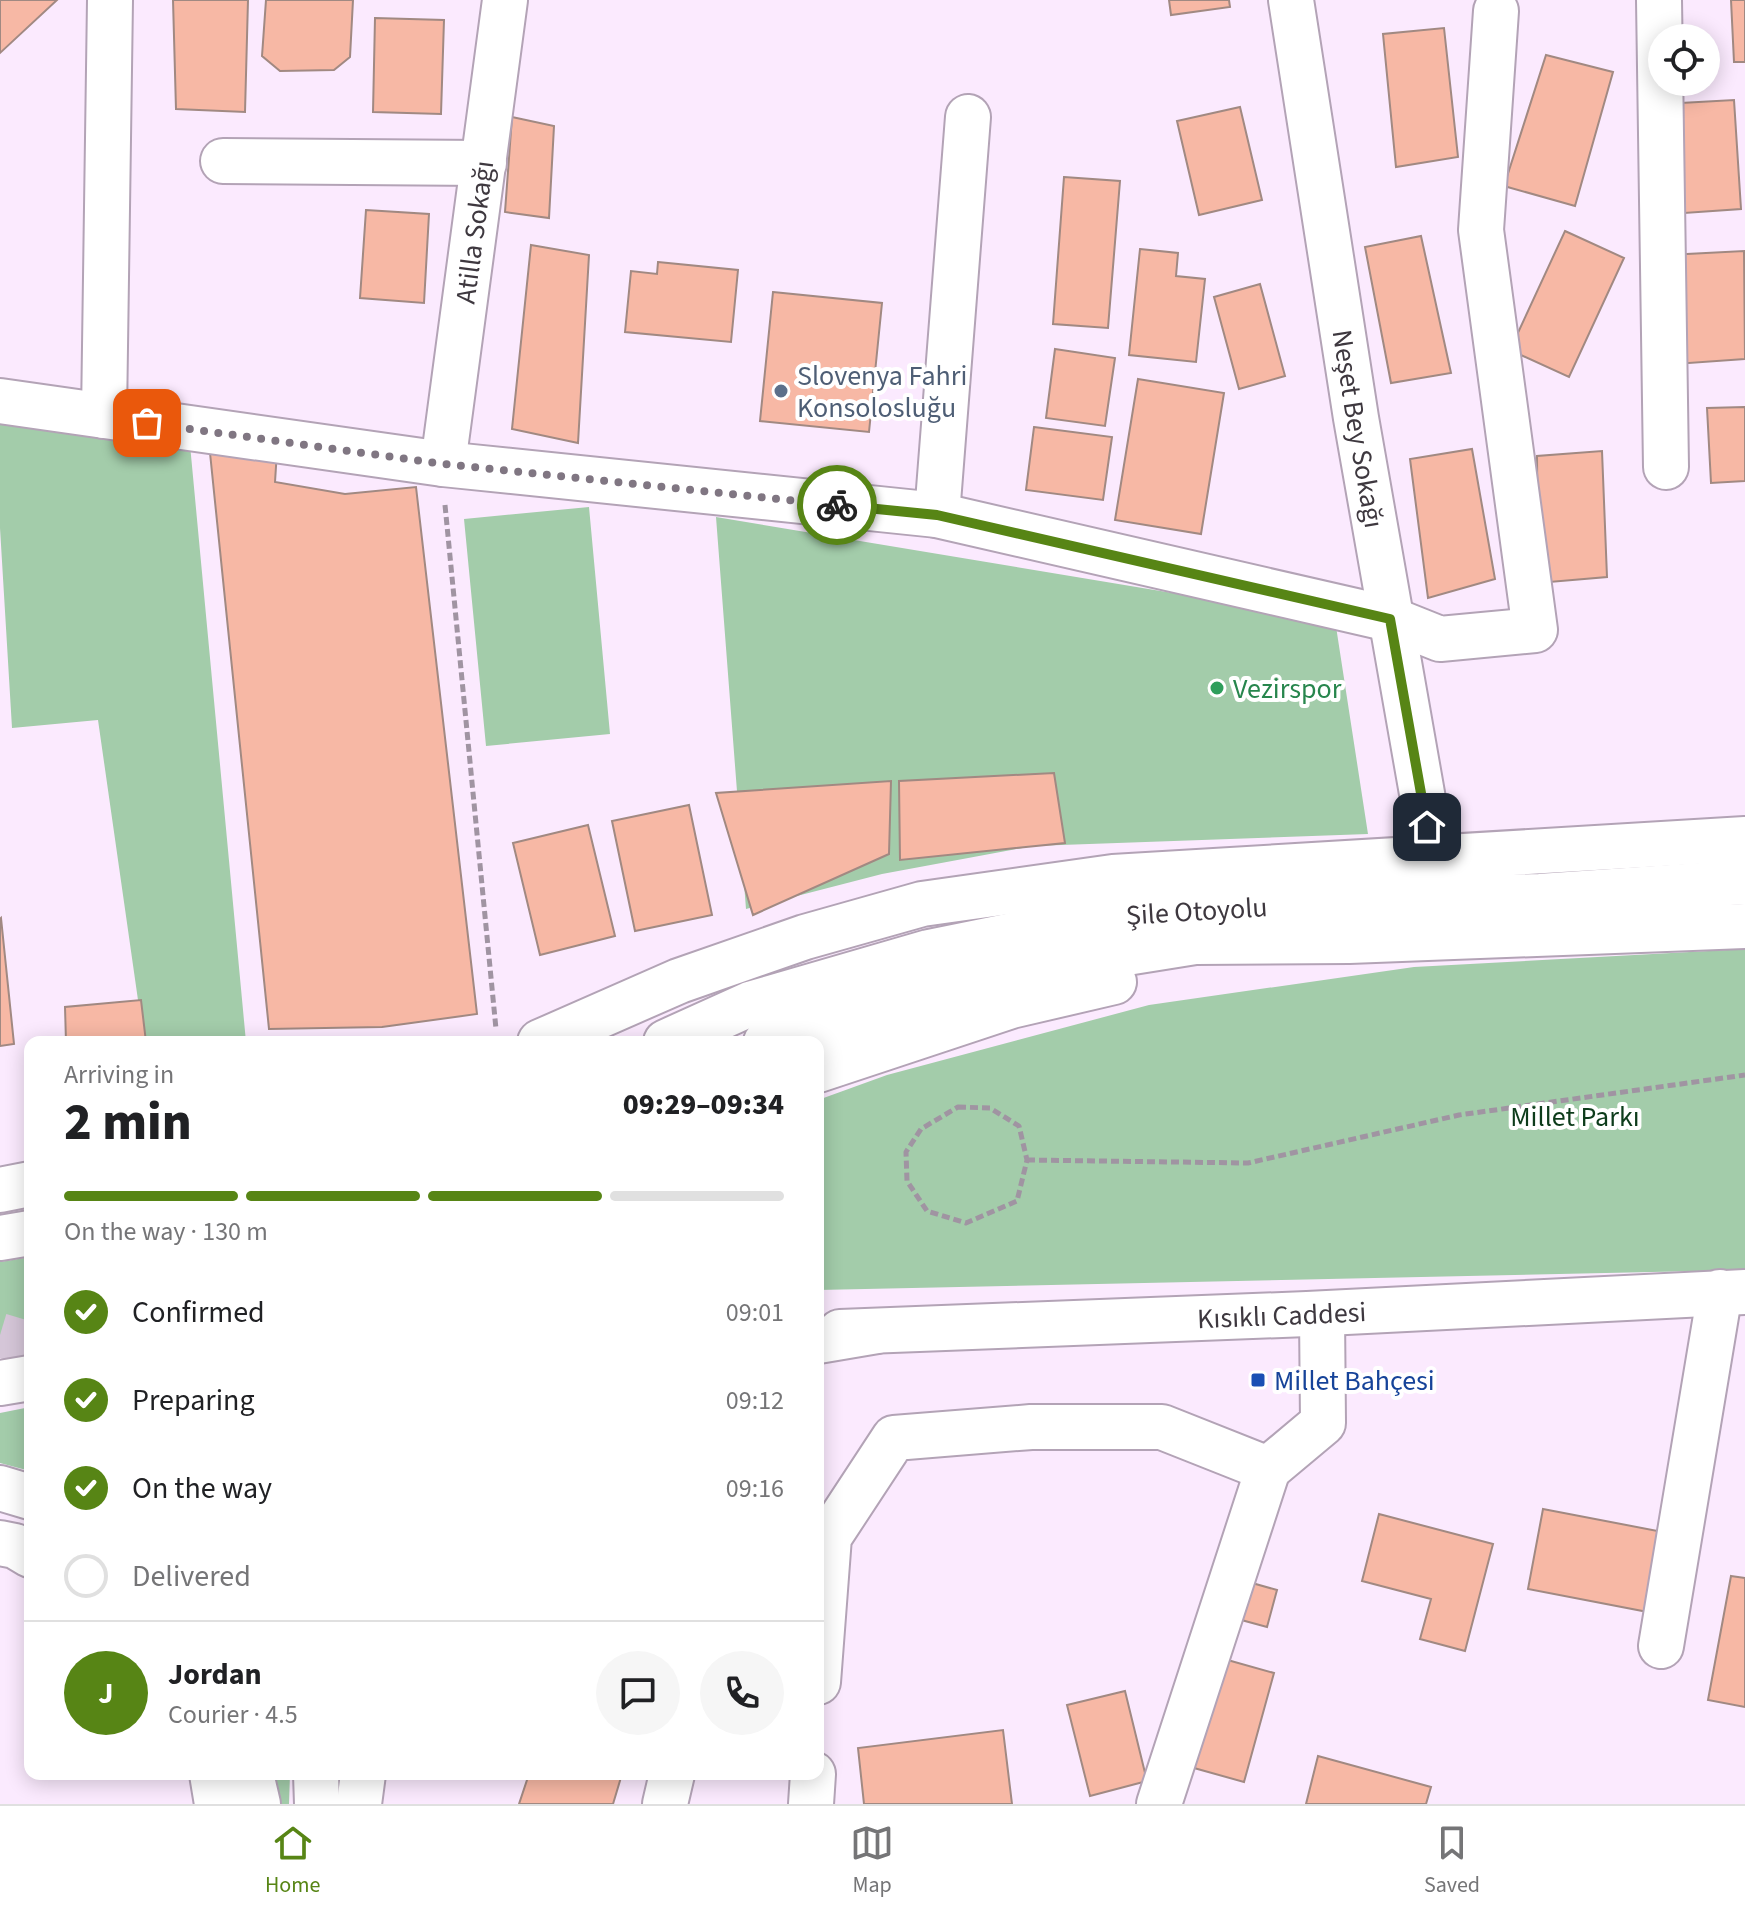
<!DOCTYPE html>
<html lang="en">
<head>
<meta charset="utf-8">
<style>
  body { margin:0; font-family:"Source Sans 3",sans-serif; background:#f6f6f6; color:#202124; height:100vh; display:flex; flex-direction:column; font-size:30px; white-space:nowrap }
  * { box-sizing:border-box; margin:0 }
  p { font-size:26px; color:#757577 }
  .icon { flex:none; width:44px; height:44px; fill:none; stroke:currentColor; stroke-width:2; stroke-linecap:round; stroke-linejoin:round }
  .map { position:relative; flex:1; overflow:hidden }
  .side { position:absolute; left:24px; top:1036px; width:800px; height:744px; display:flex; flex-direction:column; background:#fff; border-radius:16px; box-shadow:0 4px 20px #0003 }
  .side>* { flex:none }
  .fabs { position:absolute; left:1648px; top:24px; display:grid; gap:16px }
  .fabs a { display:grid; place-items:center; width:72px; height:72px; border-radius:50%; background:#fff; box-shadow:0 4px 20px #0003; font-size:40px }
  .pin { position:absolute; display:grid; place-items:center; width:68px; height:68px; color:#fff; margin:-34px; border-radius:16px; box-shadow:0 4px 12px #0006 }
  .courier { position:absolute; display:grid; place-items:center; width:80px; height:80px; margin:-40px; border:6px solid #578515; border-radius:50%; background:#fff; color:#222; box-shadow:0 2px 10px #0007 }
  .head em { font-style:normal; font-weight:800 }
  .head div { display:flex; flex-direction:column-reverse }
  .head { display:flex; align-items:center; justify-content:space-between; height:136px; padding:0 40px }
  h1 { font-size:52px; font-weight:800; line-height:60px }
  .bar { display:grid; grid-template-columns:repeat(4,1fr); gap:12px 8px; align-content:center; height:96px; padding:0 40px }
  .bar i { height:10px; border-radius:6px; background:#e0e0e0 }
  .bar .selected { background:#578515 }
  .bar p { grid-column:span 4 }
  .line { display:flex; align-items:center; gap:20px; padding:0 40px; border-top:2px solid #e0e0e0 }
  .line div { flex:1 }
  .round { display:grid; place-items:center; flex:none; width:84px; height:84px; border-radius:42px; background:#f6f6f6 }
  ol { padding:0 40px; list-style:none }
  li { display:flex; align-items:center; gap:24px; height:88px }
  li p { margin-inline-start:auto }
  li .icon { padding:8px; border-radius:50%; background:#578515; color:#fff; stroke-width:4 }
  li:last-child { color:#757577 }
  li i { width:44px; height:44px; border:4px solid #e0e0e0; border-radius:50% }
  .tabs { display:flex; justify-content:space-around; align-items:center; height:112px; border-top:2px solid #e0e0e0; background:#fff; font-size:22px; color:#757577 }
  .tabs a { display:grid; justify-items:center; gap:4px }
  .tabs .selected { color:#578515 }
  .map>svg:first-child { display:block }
  .green { fill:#a3ccaa }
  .building { fill:#f7b8a5; stroke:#a18982; stroke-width:2 }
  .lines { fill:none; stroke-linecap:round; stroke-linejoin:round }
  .highway-tunnel { stroke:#d5c6d8; stroke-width:44; stroke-dasharray:44 22; stroke-linecap:butt }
  .minor-casing { stroke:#b3a3b6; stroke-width:48 }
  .major-casing { stroke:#b3a3b6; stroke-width:48 }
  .highway-casing { stroke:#b3a3b6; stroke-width:48 }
  .path { stroke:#a094a2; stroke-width:5; stroke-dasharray:8 4; stroke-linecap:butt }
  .minor { stroke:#fff; stroke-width:44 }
  .major { stroke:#fff; stroke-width:44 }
  .highway { stroke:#fff; stroke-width:44 }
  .done { stroke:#807682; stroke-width:8; stroke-dasharray:0 14.4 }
  .route { stroke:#578515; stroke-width:10 }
  .service-dot { fill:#5c6f8a; stroke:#fff; stroke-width:3 }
  .leisure-dot { fill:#2e9e5b; stroke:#fff; stroke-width:3 }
  .transit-dot { fill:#1a4fb4; stroke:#fff; stroke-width:3 }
  .labels { text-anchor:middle; stroke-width:8; stroke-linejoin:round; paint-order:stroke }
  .street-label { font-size:28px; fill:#3e383f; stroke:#fff }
  .service-label { font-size:28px; fill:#4e5e75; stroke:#fff; text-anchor:start }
  .leisure-label { font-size:28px; fill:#27864d; stroke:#fff; text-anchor:start }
  .park-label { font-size:28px; fill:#0d3c1b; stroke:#fff }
  .transit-label { font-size:28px; fill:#164399; stroke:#fff; text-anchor:start }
</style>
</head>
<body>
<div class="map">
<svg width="1745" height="1804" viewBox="0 0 1745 1804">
  <rect width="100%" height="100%" fill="#fbeafe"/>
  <path class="green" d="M0,413L189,434L246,1042H144L98,720L12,728L0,528Z
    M589,507L610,734L486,746L464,519Z
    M716,517L1335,620L1368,834L1033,846L882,874L746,909Z
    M1745,949V1270L818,1290V1100L887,1075L1149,1005L1414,967Z
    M30,1257V1345L0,1352V1262Z
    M30,1407V1471L0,1463V1413Z
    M276,1774H290L289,1804H277Z"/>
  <path class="building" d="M0,0H57L0,53Z
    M173,0H248L245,112L176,109Z
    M266,0H353L350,57L334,70L280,71L262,56Z
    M1169,0H1229L1230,7L1171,15Z
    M1731,0H1745V62H1734Z
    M375,18L444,20L441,114L373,112Z
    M1444,28L1458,157L1396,167L1383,34Z
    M1546,55L1613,72L1575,206L1504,186Z
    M1734,100L1741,209L1670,214L1663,104Z
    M1240,107L1262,200L1199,215L1177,121Z
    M512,117L554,126L549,218L505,212Z
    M1064,177L1120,181L1108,328L1053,324Z
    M366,210L429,214L424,303L360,298Z
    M1565,231L1624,258L1569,377L1510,350Z
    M1421,236L1451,373L1391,383L1365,247Z
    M531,245L589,255L578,443L512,429Z
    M1140,249L1178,253L1176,276L1205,279L1196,362L1129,355Z
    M1744,251L1745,359L1675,364L1668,255Z
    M658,262L738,270L731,342L625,332L631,271L657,274Z
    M1260,284L1285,376L1239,389L1214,297Z
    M773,292L882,303L869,432L760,421Z
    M1055,349L1115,358L1105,426L1046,418Z
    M1138,379L1224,393L1201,534L1115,520Z
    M1745,407V481L1711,483L1707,408Z
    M1034,427L1112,437L1103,500L1026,490Z
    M209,443L277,451L275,482L345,494L416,487L477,1014L382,1027L269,1029Z
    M1472,449L1495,579L1428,598L1410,459Z
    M1602,451L1607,577L1538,583L1537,456Z
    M1054,773L1065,843L900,860L899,781Z
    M891,781L889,854L753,915L716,793Z
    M689,805L712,915L635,931L612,821Z
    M588,825L615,936L540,955L513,843Z
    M1,918L14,1044L0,1046V919Z
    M141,1000L146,1042H66L65,1007Z
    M1543,1509L1668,1533L1653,1613L1528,1589Z
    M1379,1514L1493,1544L1465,1651L1420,1639L1431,1599L1362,1581Z
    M1731,1576L1745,1578V1707L1708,1700Z
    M1245,1581L1277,1590L1267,1627L1234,1618Z
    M1224,1659L1274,1673L1244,1782L1194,1768Z
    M1125,1691L1147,1781L1090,1796L1067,1705Z
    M1003,1730L1012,1804H864L858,1748Z
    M1318,1756L1431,1787L1426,1804H1306Z
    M529,1774H622L613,1804H519Z"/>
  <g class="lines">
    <path class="highway-tunnel" d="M0,1335L30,1344"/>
    <g class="minor-casing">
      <g id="minor">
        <path id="s1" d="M1291,0L1356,418L1433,856"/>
        <path d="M1659,0L1666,467"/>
        <path d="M223,161L484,163"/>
        <path d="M0,401L443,464L937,515L1390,619L1440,639L1535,630L1481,230L1496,11"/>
        <path d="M104,416L110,0"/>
        <path id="s2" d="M443,464L505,0"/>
        <path d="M937,515L968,117"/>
        <path d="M1268,1469L1323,1423L1322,1314"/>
        <path d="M1661,1646L1720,1292"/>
        <path d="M818,1682L829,1537L894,1438L1031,1427H1162L1268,1469L1159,1804"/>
        <path d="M665,1804L672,1774"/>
        <path d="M811,1804L813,1774"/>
      </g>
    </g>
    <g class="major-casing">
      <g id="major">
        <path d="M540,1042L679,981L805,937L922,904L1113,877L1745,839"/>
        <path d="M0,1190L30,1184"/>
        <path id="s3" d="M840,1332L1307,1314L1745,1292"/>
        <path d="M0,1383L30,1378"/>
      </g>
    </g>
    <g class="highway-casing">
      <g id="highway">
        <path id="s4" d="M666,1042L750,1004L929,952L1106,916L1351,901L1540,896L1745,882"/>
        <path d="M766,1042L887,1004L1045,966L1195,942L1349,941L1745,926"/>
        <path d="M818,1070L1011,1006L1114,982"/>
        <path d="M0,1238L30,1233"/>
        <path d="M818,1341L877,1331"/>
        <path d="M0,1488L30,1497"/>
        <path d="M0,1543L15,1546L30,1555"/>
        <path d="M212,1774L217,1804"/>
        <path d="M251,1774L258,1804"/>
        <path d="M316,1774L317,1804"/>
        <path d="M359,1804L363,1774"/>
      </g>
    </g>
    <path class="path" d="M445,505L496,1029
      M958,1107L990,1108L1019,1126L1027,1160L1017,1201L966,1223L927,1211L907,1181L906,1152L921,1129Z
      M1027,1160L1248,1163L1459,1115L1745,1075"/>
    <use href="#minor" class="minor"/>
    <use href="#major" class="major"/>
    <use href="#highway" class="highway"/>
  </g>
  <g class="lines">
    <path class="done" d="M147,423L443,464L837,505"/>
    <path class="route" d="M837,505L937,515L1390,619L1427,827"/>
  </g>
  <circle class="service-dot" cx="781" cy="391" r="8"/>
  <circle class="leisure-dot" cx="1217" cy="688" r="8"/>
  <rect class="transit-dot" x="1250" y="1372" width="16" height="16" rx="4"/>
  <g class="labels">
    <g class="street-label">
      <text dy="10" stroke="none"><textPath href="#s2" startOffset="234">Atilla Sokağı</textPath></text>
      <text dy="10" stroke="none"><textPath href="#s1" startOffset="434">Neşet Bey Sokağı</textPath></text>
      <text dy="10" stroke="none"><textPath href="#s4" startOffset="550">Şile Otoyolu</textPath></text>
      <text dy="10" stroke="none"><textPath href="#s3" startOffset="442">Kısıklı Caddesi</textPath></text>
    </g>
    <g class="service-label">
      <text x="797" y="385">Slovenya Fahri<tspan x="797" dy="32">Konsolosluğu</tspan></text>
    </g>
    <g class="leisure-label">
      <text x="1233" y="698">Vezirspor</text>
    </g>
    <g class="park-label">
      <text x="1575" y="1126">Millet Parkı</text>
    </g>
    <g class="transit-label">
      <text x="1274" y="1390">Millet Bahçesi</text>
    </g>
  </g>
</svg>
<div class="fabs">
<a><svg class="icon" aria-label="locate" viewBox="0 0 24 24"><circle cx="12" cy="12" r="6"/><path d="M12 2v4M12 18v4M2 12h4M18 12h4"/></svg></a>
</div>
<div class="pin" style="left:147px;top:423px;background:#ea580c"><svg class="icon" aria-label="bag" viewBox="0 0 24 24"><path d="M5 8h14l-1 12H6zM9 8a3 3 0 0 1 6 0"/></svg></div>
<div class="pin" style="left:1427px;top:827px;background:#1f2937"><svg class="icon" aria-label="home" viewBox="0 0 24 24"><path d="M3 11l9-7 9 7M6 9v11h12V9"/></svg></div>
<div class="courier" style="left:837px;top:505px"><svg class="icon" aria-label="bike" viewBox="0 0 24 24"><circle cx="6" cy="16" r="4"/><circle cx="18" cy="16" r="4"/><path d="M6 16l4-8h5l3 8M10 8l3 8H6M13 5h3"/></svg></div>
<section class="side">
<div class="head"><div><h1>2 min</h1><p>Arriving in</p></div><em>09:29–09:34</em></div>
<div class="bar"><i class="selected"></i><i class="selected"></i><i class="selected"></i><i></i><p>On the way · 130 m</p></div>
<ol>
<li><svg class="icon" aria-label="check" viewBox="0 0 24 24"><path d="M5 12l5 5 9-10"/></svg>Confirmed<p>09:01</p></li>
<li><svg class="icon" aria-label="check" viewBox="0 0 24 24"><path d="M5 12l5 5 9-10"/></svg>Preparing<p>09:12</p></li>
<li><svg class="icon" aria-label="check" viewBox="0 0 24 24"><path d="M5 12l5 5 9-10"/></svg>On the way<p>09:16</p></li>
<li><i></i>Delivered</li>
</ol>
<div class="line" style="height:144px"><b class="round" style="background:#578515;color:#fff">J</b><div><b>Jordan</b><p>Courier · 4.5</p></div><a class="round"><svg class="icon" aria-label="chat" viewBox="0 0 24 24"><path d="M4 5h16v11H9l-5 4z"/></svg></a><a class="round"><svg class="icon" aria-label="phone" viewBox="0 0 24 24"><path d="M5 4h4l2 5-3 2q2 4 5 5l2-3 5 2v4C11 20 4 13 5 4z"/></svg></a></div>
</section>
</div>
<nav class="tabs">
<a class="selected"><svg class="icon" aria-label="home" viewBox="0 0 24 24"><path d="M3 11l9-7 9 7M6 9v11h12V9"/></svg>Home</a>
<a><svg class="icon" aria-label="map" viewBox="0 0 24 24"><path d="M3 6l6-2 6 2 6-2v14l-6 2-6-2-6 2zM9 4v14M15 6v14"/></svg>Map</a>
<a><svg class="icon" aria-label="saved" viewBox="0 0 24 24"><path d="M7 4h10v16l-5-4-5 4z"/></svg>Saved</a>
</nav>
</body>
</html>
